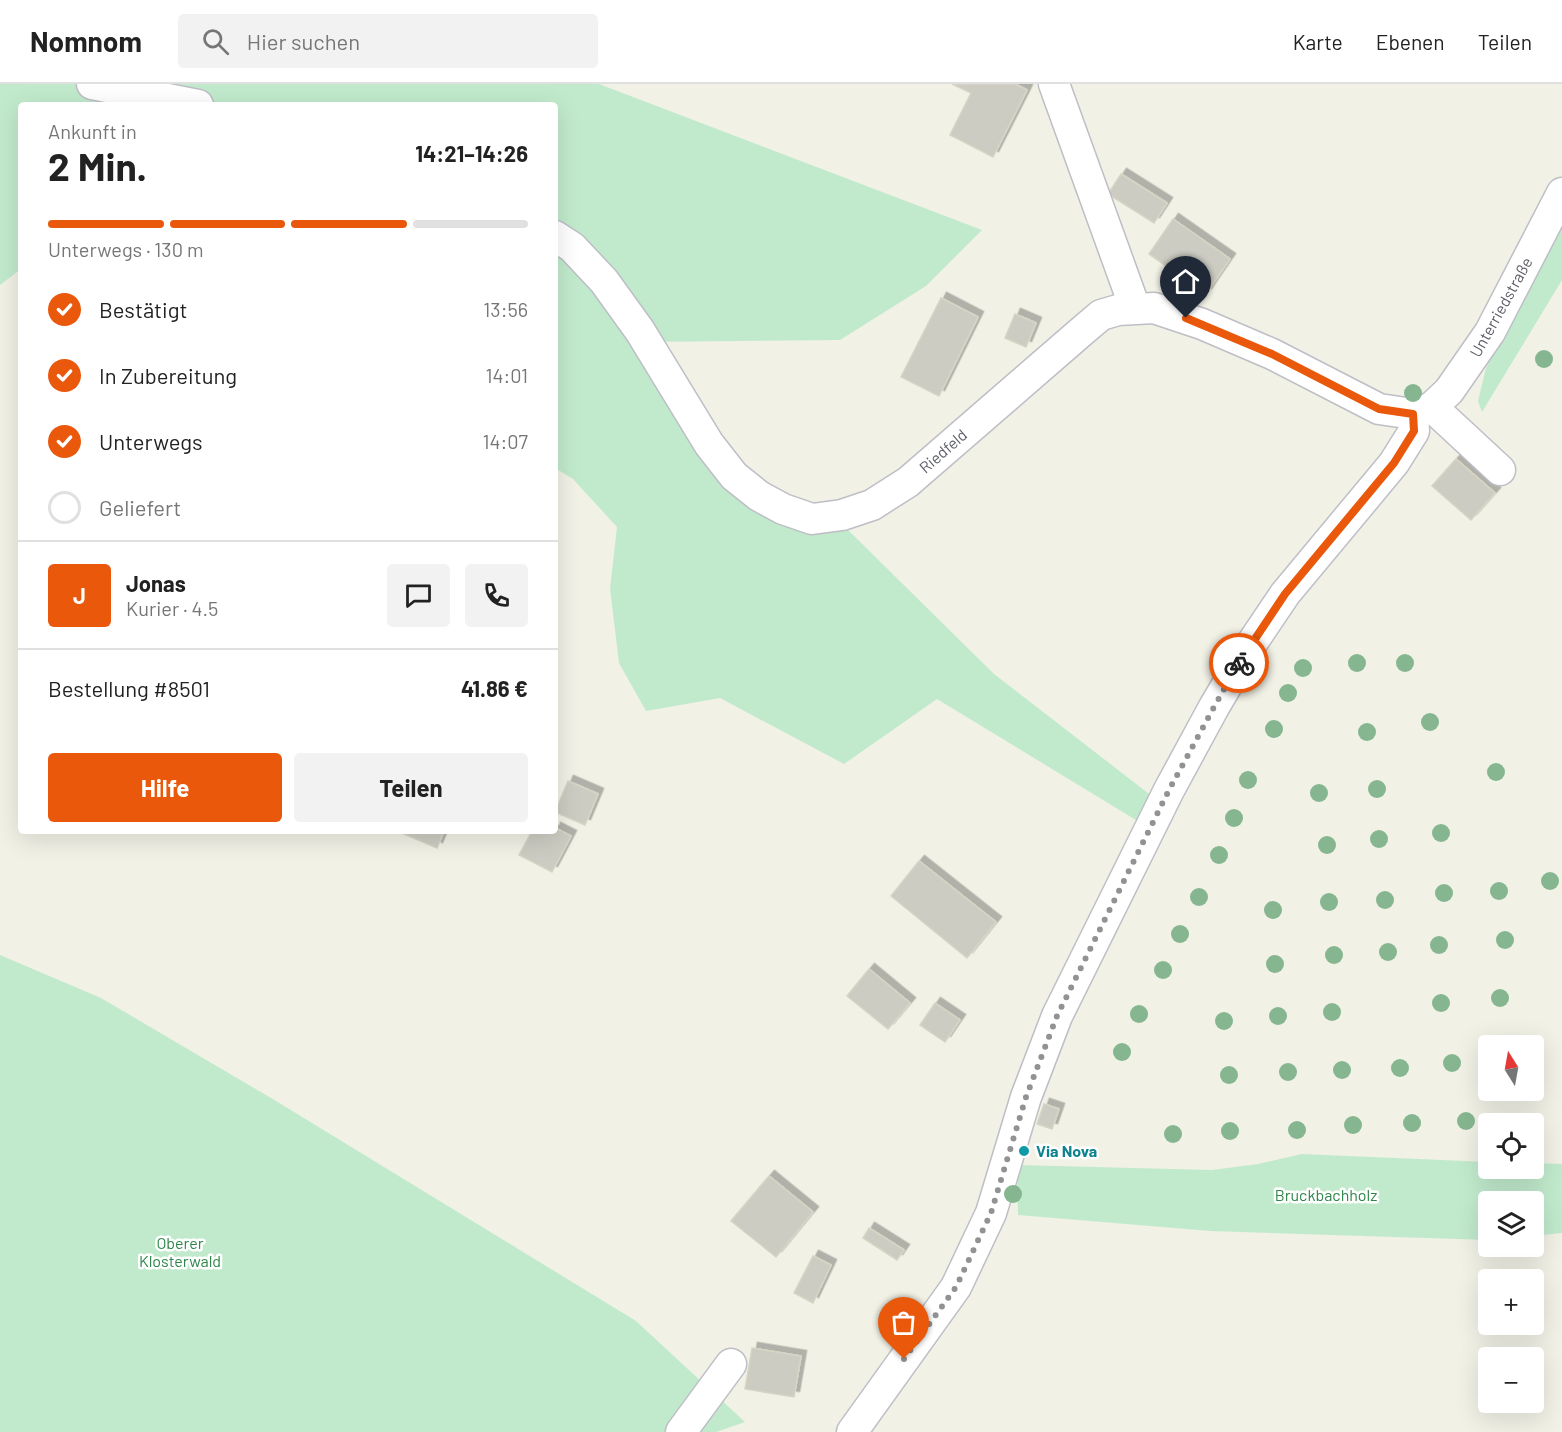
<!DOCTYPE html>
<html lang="de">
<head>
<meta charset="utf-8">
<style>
  body { margin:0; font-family:Barlow,sans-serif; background:#f2f2f2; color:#222; height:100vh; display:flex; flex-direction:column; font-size:22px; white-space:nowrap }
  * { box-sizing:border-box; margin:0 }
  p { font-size:20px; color:#767676 }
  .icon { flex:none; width:33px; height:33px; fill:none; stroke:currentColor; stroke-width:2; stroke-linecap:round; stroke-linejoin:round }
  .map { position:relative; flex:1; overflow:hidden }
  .drawer { position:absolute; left:18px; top:18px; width:540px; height:732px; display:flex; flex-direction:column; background:#fff; border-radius:6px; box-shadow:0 6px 24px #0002 }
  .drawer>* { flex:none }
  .needle { width:39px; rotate:349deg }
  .fabs { position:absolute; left:1478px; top:951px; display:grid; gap:12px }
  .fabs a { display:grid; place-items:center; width:66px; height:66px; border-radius:6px; background:#fff; box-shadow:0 6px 24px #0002; font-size:30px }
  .pin { position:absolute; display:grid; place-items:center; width:51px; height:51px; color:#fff; margin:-62px -26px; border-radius:50% 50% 50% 0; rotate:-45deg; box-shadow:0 0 6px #0007 }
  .pin .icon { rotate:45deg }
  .courier { position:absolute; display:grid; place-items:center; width:60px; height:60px; margin:-30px; border:4px solid #ea580c; border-radius:50%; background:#fff; color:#222; box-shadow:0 2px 8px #0007 }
  .headline em { font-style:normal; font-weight:700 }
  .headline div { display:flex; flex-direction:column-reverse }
  .headline { display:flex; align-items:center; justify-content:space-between; height:102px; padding:0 30px }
  h1 { font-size:39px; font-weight:700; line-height:45px }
  .bar { display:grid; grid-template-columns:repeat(4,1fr); gap:9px 6px; align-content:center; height:72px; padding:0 30px }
  .bar i { height:8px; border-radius:4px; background:#e0e0e0 }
  .bar .on { background:#ea580c }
  .bar p { grid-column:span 4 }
  .line { display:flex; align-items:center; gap:15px; padding:0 30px; border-top:2px solid #e0e0e0 }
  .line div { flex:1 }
  .round { display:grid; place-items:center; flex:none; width:63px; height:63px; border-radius:6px; background:#f2f2f2 }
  ol { padding:0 30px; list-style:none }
  li { display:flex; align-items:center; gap:18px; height:66px }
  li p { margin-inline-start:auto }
  li .icon { padding:6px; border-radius:50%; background:#ea580c; color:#fff; stroke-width:4 }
  li:last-child { color:#767676 }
  li i { width:33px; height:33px; border:3px solid #e0e0e0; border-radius:50% }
  .action { display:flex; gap:12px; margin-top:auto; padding:12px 30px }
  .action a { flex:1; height:69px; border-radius:6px; background:#ea580c; color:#fff; font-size:24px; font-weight:700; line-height:69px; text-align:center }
  .action a+a { background:#f2f2f2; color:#222 }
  header { display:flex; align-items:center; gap:36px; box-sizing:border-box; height:84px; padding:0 30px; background:#fff; border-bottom:2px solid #e0e0e0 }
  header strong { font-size:28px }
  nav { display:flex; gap:33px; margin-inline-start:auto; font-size:21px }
  .search { width:420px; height:54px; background:#f2f2f2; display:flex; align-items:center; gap:15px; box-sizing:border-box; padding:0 21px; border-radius:6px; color:#767676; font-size:22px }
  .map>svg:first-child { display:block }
  .green { fill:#c1eacc }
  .building { fill:#ccccc3; stroke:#d6d5c4; stroke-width:1.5; filter:url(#shadow) }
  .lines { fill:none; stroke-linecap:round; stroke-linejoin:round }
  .minor-casing { stroke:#bebec6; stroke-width:33 }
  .minor { stroke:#fff; stroke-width:30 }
  .tree { fill:#86b690 }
  .done { stroke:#919294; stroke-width:6; stroke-dasharray:0 10.8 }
  .route { stroke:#ea580c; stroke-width:8 }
  .culture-dot { fill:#0f9aa8; stroke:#fff; stroke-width:2 }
  .labels { text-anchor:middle; stroke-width:5; stroke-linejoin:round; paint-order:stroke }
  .street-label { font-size:16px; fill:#5d5f68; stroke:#fff }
  .culture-label { font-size:16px; font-weight:bold; fill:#0d838f; stroke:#fff; text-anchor:start }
  .park-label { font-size:16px; fill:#2f8549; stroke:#fff }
</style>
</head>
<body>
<header>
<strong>Nomnom</strong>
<div class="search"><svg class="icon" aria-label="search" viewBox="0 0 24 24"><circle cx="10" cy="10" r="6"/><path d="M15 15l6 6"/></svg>Hier suchen</div>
<nav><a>Karte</a><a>Ebenen</a><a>Teilen</a></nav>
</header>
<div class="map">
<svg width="1562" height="1348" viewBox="0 0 1562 1348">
  <defs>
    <filter id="shadow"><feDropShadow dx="5.5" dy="-5.5" stdDeviation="0" flood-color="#0004"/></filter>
  </defs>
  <rect width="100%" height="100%" fill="#f1f1e6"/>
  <path class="green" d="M0,0H599L982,146L926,202L840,256L635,258L765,426L844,442L994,590L1166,723L1154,747L937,615L844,680L720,614L646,627L619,579L610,505L617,443L573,395L555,384V21H21V185L0,201Z
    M1562,136V196L1482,328L1478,317L1486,284Z
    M0,871L101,914L276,1017L636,1237L745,1338L716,1348H0Z
    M1302,1070L1488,1078V1084H1533V1079L1562,1080V1149L1533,1152V1118H1488V1156L1210,1147L1018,1131L1017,1081L1212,1086L1258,1080Z"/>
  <path class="building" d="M952,0H1015L1027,6L993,73L950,51L971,9Z
    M1121,90L1167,119L1154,139L1108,110Z
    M1173,135L1230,175L1206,210L1149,170Z
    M941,214L978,233L939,312L901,293Z
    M1015,230L1036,239L1026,263L1005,254Z
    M1456,375L1495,409L1471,436L1432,402Z
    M568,697L598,710L585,741L555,728Z
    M555,744L571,752L552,788L519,771L532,747H555Z
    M397,747H444L437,764Z
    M919,777L996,838L967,874L891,812Z
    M869,885L910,919L888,945L847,912Z
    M935,919L960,936L945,958L920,941Z
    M1044,1020L1059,1025L1052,1045L1037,1040Z
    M769,1092L813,1128L776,1173L731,1137Z
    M869,1144L904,1166L897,1176L863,1154Z
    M813,1172L831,1181L813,1219L794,1209Z
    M752,1264L801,1272L794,1313L745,1305Z"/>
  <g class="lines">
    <g class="minor-casing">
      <path id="minor" d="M92,0L198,21
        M1054,0L1135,224
        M555,152L572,163L604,197L640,247L709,360L734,392L759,412L783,425L812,435L842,431L872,421L908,398L1081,248L1101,231L1118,226L1154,224L1202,240L1272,270L1379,325L1413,330L1432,323L1449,307L1490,248L1562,109
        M1432,323L1500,386
        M681,1348L731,1280
        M852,1348L956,1203L991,1129L1026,1013L1057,932L1169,706L1214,623L1250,562L1285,510L1394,379L1414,347L1413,330"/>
    </g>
    <use href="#minor" class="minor"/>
  </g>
  <g class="tree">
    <circle cx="1544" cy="275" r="9"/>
    <circle cx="1413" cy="309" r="9"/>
    <circle cx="1357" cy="579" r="9"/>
    <circle cx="1405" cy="579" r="9"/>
    <circle cx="1303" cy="584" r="9"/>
    <circle cx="1288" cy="609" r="9"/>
    <circle cx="1430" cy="638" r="9"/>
    <circle cx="1274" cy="645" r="9"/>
    <circle cx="1367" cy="648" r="9"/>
    <circle cx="1496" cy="688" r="9"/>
    <circle cx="1248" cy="696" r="9"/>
    <circle cx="1377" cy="705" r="9"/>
    <circle cx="1319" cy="709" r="9"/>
    <circle cx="1234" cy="734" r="9"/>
    <circle cx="1441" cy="749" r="9"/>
    <circle cx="1379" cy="755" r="9"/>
    <circle cx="1327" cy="761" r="9"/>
    <circle cx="1219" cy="771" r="9"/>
    <circle cx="1550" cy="797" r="9"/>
    <circle cx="1499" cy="807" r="9"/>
    <circle cx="1444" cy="809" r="9"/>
    <circle cx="1199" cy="813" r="9"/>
    <circle cx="1385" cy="816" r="9"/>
    <circle cx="1329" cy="818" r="9"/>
    <circle cx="1273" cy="826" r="9"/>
    <circle cx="1180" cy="850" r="9"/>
    <circle cx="1505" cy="856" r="9"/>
    <circle cx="1439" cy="861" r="9"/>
    <circle cx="1388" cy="868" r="9"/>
    <circle cx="1334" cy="871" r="9"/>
    <circle cx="1275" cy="880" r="9"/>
    <circle cx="1163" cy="886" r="9"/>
    <circle cx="1500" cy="914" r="9"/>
    <circle cx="1441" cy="919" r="9"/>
    <circle cx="1332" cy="928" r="9"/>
    <circle cx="1139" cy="930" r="9"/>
    <circle cx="1278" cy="932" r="9"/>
    <circle cx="1224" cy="937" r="9"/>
    <circle cx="1122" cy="968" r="9"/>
    <circle cx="1452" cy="979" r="9"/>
    <circle cx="1400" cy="984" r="9"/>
    <circle cx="1342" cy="986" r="9"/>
    <circle cx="1288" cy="988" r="9"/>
    <circle cx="1229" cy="991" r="9"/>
    <circle cx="1466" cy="1037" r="9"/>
    <circle cx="1412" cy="1039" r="9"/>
    <circle cx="1353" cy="1041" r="9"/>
    <circle cx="1297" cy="1046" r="9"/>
    <circle cx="1230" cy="1047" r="9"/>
    <circle cx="1173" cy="1050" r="9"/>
    <circle cx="1013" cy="1110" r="9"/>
  </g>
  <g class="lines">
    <path class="done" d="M904,1275L956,1203L991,1129L1026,1013L1057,932L1169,706L1214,623L1239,579"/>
    <path class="route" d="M1186,234L1272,270L1379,325L1413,330L1414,347L1394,379L1285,510L1239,579"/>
  </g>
  <circle class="culture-dot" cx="1024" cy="1067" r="6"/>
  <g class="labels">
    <g class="street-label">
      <text transform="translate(1501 223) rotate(-61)" y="6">Unterriedstraße</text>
      <text transform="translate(943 367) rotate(-41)" y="6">Riedfeld</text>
    </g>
    <g class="culture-label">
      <text x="1036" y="1073">Via Nova</text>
    </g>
    <g class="park-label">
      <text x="1326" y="1117">Bruckbachholz</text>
      <text x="180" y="1165">Oberer<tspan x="180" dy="18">Klosterwald</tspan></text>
    </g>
  </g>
</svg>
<div class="fabs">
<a><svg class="needle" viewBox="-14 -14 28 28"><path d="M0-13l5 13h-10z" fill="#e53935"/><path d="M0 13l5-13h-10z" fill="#767676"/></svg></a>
<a><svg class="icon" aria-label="locate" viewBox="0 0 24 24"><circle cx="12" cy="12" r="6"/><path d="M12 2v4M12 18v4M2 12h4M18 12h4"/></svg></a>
<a><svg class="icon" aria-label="layers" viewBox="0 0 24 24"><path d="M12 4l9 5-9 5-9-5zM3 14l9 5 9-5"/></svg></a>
<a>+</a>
<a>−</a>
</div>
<div class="pin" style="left:904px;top:1275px;background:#ea580c"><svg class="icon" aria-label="bag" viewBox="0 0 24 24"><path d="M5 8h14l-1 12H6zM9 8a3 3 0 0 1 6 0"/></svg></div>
<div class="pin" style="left:1186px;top:234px;background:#1f2937"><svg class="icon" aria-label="home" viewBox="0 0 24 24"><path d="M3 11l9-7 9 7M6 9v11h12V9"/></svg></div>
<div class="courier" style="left:1239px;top:579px"><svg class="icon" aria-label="bike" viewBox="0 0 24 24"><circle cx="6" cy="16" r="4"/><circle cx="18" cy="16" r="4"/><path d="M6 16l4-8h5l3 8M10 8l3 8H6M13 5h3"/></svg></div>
<section class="drawer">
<div class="headline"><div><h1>2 Min.</h1><p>Ankunft in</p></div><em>14:21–14:26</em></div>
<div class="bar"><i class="on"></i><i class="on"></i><i class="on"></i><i></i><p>Unterwegs · 130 m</p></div>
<ol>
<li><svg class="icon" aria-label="check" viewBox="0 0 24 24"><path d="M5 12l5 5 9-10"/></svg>Bestätigt<p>13:56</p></li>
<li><svg class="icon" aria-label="check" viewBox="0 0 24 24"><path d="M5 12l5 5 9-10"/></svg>In Zubereitung<p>14:01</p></li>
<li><svg class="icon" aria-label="check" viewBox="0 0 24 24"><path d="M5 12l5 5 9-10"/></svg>Unterwegs<p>14:07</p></li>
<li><i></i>Geliefert</li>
</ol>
<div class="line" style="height:108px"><b class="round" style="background:#ea580c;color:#fff">J</b><div><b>Jonas</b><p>Kurier · 4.5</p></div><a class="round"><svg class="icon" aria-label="chat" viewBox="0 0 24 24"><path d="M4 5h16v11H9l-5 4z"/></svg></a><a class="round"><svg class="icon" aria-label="phone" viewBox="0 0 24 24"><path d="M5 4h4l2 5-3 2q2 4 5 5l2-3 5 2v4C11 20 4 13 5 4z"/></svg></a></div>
<div class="line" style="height:78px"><div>Bestellung #8501</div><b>41.86 €</b></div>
<div class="action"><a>Hilfe</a><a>Teilen</a></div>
</section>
</div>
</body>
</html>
